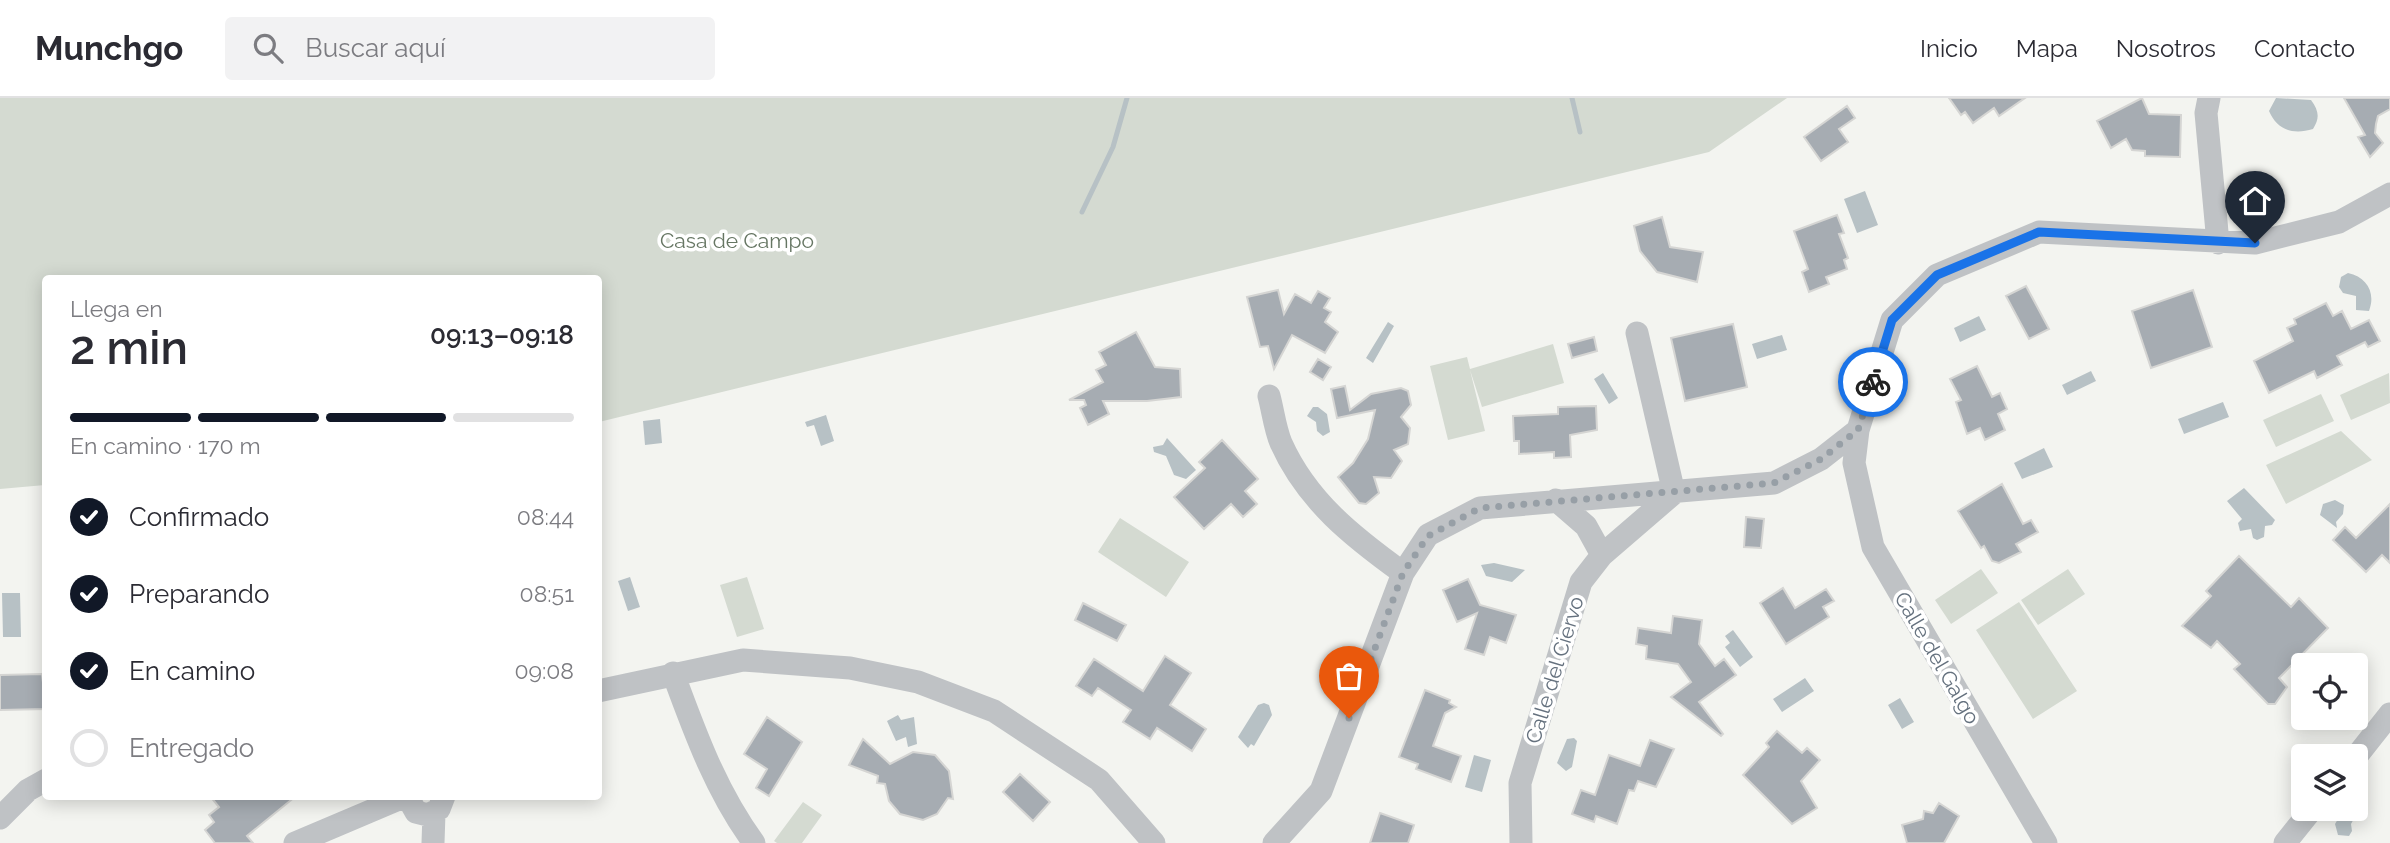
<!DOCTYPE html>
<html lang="es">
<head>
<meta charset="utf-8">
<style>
  body { margin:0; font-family:Raleway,sans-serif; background:#f2f2f3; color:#2b2b33; height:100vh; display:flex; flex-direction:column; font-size:26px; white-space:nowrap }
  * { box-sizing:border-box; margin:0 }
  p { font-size:23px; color:#7c7c81 }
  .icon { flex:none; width:38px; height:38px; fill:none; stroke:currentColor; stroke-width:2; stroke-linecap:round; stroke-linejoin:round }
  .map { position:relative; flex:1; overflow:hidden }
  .details { position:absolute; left:42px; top:177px; width:560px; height:525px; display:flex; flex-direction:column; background:#fff; border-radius:7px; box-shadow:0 4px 18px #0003 }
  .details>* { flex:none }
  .tools { position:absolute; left:2291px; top:555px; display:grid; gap:14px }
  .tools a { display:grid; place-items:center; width:77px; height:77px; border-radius:7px; background:#fff; box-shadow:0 4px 18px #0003; font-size:35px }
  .pin { position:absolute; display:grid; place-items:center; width:60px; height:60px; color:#fff; margin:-72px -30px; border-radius:50% 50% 50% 0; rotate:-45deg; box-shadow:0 0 7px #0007 }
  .pin .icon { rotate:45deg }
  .courier { position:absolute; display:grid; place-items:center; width:70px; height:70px; margin:-35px; border:5px solid #1a73e8; border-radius:50%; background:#fff; color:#222; box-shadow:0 2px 9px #0007 }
  .headline em { font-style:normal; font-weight:600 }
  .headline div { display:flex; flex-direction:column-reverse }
  .headline { display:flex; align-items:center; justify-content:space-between; height:119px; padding:0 28px }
  h1 { font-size:46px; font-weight:600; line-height:52px }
  .bar { display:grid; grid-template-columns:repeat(4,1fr); gap:10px 7px; align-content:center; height:84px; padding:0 28px }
  .bar i { height:9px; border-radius:5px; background:#e1e1e2 }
  .bar .current { background:#111827 }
  .bar p { grid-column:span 4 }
  ol { padding:0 28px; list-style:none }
  li { display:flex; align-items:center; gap:21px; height:77px }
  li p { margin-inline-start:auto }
  li .icon { padding:7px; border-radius:50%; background:#111827; color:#fff; stroke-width:4 }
  li:last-child { color:#7c7c81 }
  li i { width:38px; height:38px; border:4px solid #e1e1e2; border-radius:50% }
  header { display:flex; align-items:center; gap:42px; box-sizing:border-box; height:98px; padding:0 35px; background:#fff; border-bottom:2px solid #e1e1e2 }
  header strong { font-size:33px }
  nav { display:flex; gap:38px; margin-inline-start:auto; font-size:24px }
  .search { width:490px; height:63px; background:#f2f2f3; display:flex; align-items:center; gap:18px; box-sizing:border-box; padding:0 24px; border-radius:7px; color:#7c7c81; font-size:26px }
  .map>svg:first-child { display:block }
  .green { fill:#d4dad1 }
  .water { fill:#b7c1c5 }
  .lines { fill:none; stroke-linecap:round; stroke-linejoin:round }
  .stream { stroke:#b7c1c5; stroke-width:5 }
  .building { fill:#a6acb2; stroke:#d5d5d3; stroke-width:2 }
  .minor { stroke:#bfc2c5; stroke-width:23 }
  .done { stroke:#979fa6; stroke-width:7; stroke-dasharray:0 12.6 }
  .route { stroke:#1a73e8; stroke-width:9 }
  .labels { text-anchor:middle; stroke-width:7; stroke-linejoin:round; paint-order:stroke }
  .park-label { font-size:21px; fill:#667663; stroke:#fff }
  .street-label { font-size:21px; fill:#65717e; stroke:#fff }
</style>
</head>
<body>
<header>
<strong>Munchgo</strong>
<div class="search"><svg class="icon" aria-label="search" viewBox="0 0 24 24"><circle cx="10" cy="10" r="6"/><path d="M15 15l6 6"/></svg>Buscar aquí</div>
<nav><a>Inicio</a><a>Mapa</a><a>Nosotros</a><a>Contacto</a></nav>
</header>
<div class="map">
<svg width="2390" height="745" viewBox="0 0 2390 745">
  <rect width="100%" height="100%" fill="#f3f4f0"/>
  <path class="green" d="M0,0H1787L1709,54L599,324L598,180H46L45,387L0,391Z
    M1553,246L1564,285L1482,309L1470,272L1485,333L1448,342L1430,268L1467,259L1470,271Z
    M2389,275L2390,305L2351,322L2340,297Z
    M2321,296L2334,323L2276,349L2263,322Z
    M2341,333L2372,362L2286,406L2266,367Z
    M1120,420L1189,464L1166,499L1098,454Z
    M1981,471L1998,495L1951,526L1935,502Z
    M2068,471L2085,496L2038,527L2021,502Z
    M747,479L764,531L737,539L720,487Z
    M2019,504L2077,593L2033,621L1976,532Z
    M803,704L822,717L802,745H777L774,743Z"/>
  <path class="water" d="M2276,0L2311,2C2319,13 2320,20 2313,31C2293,37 2277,32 2269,13Z
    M1865,93L1878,127L1857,135L1844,101Z
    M2348,175C2367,179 2376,195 2369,213L2356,212V198L2343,195L2339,189L2341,179Z
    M1979,218L1986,232L1960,244L1954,230Z
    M1388,224L1394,228L1373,265L1366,260Z
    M1782,237L1787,252L1757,261L1752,246Z
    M2091,273L2096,283L2067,297L2062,287Z
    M1603,275L1618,300L1609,306L1594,281Z
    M2223,304L2229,319L2184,336L2178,321Z
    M1313,309H1318L1327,316L1330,334L1323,338L1317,333L1316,324L1307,318Z
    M826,317L834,343L821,348L814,327L807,329L805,324Z
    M660,321L662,345L645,347L643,323Z
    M1167,340L1196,372L1186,381L1174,377L1166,358L1154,354L1153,349L1163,347Z
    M2044,350L2053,369L2022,381L2014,365Z
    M2244,390L2275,422L2272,427L2265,428L2264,439L2257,442L2253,440L2251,431L2240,433L2238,425L2242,421L2227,403Z
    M2335,402L2344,407L2343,416L2336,424L2337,430L2320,417L2323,406Z
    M1494,465L1525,472L1512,484L1486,478L1481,467Z
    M630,479L640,509L628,513L618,483Z
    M2,495H20L21,539H3Z
    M1733,532L1753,559L1740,569L1725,549L1730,545L1725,538Z
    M1805,580L1814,593L1782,614L1773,601Z
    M1900,600L1914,624L1902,631L1888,607Z
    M1264,605L1269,607L1272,617L1254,648L1251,646L1248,650L1238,639L1258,607Z
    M898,617L901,622L914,619L917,646L908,649L906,639L896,643L887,623Z
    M1574,640L1577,643L1572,669L1566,673L1557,665L1567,641Z
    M1474,657L1491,662L1482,694L1465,689Z
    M2354,714L2356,717L2351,726L2352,733L2349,738L2338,737L2335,726L2338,721Z"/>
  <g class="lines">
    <path class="stream" d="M1572,0L1580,34
      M1082,114L1113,49L1127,0"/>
  </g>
  <path class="building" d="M1949,0H2025L1999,18L1994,10L1973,25L1965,14L1961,17Z
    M2142,0L2149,16L2181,17L2180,59L2145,58V53L2132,52L2126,41L2111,50L2097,23Z
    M2344,0H2390V11L2378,18L2376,26L2375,35L2383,45L2370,59L2358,39L2365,37Z
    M1847,8L1855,20L1839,31L1848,44L1821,63L1804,39Z
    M1837,117L1844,135L1839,136L1848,160L1844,162L1847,171L1826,179L1829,186L1809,194L1802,174L1808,171L1794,133Z
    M1662,119L1670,149L1703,154L1697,184L1657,174L1640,153L1634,128Z
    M2026,188L2049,231L2029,241L2006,198Z
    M1278,192L1284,216L1295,196L1311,205L1318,193L1330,200L1324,210L1331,214L1325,224L1338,234L1325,255L1292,237L1274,271L1268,248L1260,249L1247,199Z
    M2193,192L2212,249L2151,270L2132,213Z
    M2326,205L2333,218L2342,213L2351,231L2369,222L2380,243L2368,249L2365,244L2337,258L2342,267L2317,280L2314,273L2269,295L2254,263L2293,243L2287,230L2296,226L2294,221Z
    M1733,226L1747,289L1685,303L1671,240Z
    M1136,234L1155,269L1180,271L1181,299L1147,303H1103L1109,316L1088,327L1080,310L1086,307L1084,302H1069L1103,284L1096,272L1106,267L1099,254Z
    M1594,239L1597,253L1572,260L1568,246Z
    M1318,261L1331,269L1323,282L1310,274Z
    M1977,268L1992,299L2000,295L2007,311L1998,316L2005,332L1985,342L1980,330L1967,336L1956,304L1961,302L1950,281Z
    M1345,288L1350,312L1371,296L1401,290L1408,293L1411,307L1401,319L1410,330L1408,346L1394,352L1402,363L1391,380L1374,379L1379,395L1366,406L1359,405L1338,379L1353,365L1368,341L1375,312L1337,320L1331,291Z
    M1596,308L1597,332L1570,337L1571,359L1554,360V354L1519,356V343H1514L1513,318L1558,316V309Z
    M1222,342L1258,381L1245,393L1257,406L1243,419L1231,406L1204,431L1174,399L1205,370L1199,364Z
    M2002,386L2023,426L2031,422L2038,434L2016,446L2021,454L1999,465L1992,463L1984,448L1981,450L1958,413Z
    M2390,406V465L2382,457L2366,474L2333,442L2345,429L2356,440Z
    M1746,419L1764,421L1761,450L1744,449Z
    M2239,458L2291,509L2299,500L2328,530L2279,580L2287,589L2275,606H2268L2234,571L2240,566L2217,543L2211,550L2182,528L2211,498L2206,493Z
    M1468,481L1480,507L1516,517L1506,545L1490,539L1484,557L1465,551L1477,515L1457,524L1443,492Z
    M1783,490L1795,510L1826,491L1834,503L1823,509L1829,519L1786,546L1760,505Z
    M1083,505L1126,527L1117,543L1075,522Z
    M1673,518L1702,522L1699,546L1715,568L1724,561L1736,577L1699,604L1723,636L1721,638L1671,599L1691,584L1678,566L1646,561L1647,548L1636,546L1638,530L1671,535Z
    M1165,558L1191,575L1170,607L1206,631L1192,653L1157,630L1150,641L1123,624L1131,612L1098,590L1092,598L1076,588L1094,561L1143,593Z
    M42,576L46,611L0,612V577Z
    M1425,592L1450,602L1449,605L1456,609L1445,615L1433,648L1461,658L1451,684L1416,671L1418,666L1399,659Z
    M767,619L802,644L769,698L756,690L767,671L744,656Z
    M1777,633L1802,655L1807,650L1820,662L1801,683L1817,710L1792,726L1743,677L1769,649L1766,645Z
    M863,641L890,666L913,654L935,657L949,673L953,701L948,700L937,716L923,722L900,716L889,703L885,686L877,685L878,678L849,667Z
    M1650,642L1674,651L1656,689L1638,683L1634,693L1629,692L1617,726L1596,718L1594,724L1572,716L1581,692L1595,697L1609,657L1640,668Z
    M1020,676L1050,704L1033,723L1003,694Z
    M210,698H296L247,738L253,745H215L205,732L214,724L209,717L219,709Z
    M1939,705L1959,718L1944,745H1907L1902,727L1923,721L1924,713L1933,715Z
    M1380,715L1414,727L1408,745H1370Z"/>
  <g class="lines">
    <path class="minor" d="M2209,0L2206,15L2218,145
      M1269,298C1273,313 1275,331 1281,345C1307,403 1353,439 1403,475
      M1858,332L1854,365L1873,449L2046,745
      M1556,402L1586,428L1602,457
      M673,575C695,635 716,693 754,745
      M598,593L743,562L850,570L918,584L994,613L1099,682L1154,745
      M2356,659L2390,616
      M407,698L416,714L428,717L439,711L444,698
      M0,720L28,692L46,682
      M295,745L406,698
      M433,745L434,715
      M1274,745L1321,693L1403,475L1428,437L1480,410L1774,385L1821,361L1858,332L1892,222L1937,177L2039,134L2255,145L2339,124L2390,96
      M1521,745L1520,685L1581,484L1602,457L1674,395L1637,235
      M2285,745L2313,710"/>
  </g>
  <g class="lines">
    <path class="done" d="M1349,620L1403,475L1428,438L1480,410L1774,385L1821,361L1858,332L1873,284"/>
    <path class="route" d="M1873,284L1892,222L1937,177L2039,134L2255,145"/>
  </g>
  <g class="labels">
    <g class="park-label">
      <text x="737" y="150">Casa de Campo</text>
    </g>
    <g class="street-label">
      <text transform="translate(1937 560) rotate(60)" y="7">Calle del Galgo</text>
      <text transform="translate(1555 572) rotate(-73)" y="7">Calle del Ciervo</text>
    </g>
  </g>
</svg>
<div class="tools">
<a><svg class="icon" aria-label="locate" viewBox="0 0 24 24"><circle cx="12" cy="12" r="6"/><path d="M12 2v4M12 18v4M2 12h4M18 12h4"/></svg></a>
<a><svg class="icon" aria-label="layers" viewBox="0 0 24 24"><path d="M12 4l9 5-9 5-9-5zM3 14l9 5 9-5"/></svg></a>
</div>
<div class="pin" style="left:1349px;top:620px;background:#ea580c"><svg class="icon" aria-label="bag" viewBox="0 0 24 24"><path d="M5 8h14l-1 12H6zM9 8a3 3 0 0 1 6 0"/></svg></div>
<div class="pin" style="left:2255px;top:145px;background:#1f2937"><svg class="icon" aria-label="home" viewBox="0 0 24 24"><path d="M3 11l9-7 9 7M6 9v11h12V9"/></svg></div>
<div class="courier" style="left:1873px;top:284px"><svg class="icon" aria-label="bike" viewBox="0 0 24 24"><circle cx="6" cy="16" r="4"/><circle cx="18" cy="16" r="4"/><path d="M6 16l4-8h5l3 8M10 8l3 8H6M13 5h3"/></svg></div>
<section class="details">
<div class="headline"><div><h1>2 min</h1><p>Llega en</p></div><em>09:13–09:18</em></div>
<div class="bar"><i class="current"></i><i class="current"></i><i class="current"></i><i></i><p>En camino · 170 m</p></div>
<ol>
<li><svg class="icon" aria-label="check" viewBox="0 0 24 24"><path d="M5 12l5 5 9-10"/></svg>Confirmado<p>08:44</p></li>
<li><svg class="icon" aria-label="check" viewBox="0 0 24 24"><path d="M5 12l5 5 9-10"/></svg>Preparando<p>08:51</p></li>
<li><svg class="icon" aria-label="check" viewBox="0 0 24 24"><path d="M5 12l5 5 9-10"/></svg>En camino<p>09:08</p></li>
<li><i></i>Entregado</li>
</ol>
</section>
</div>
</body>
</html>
